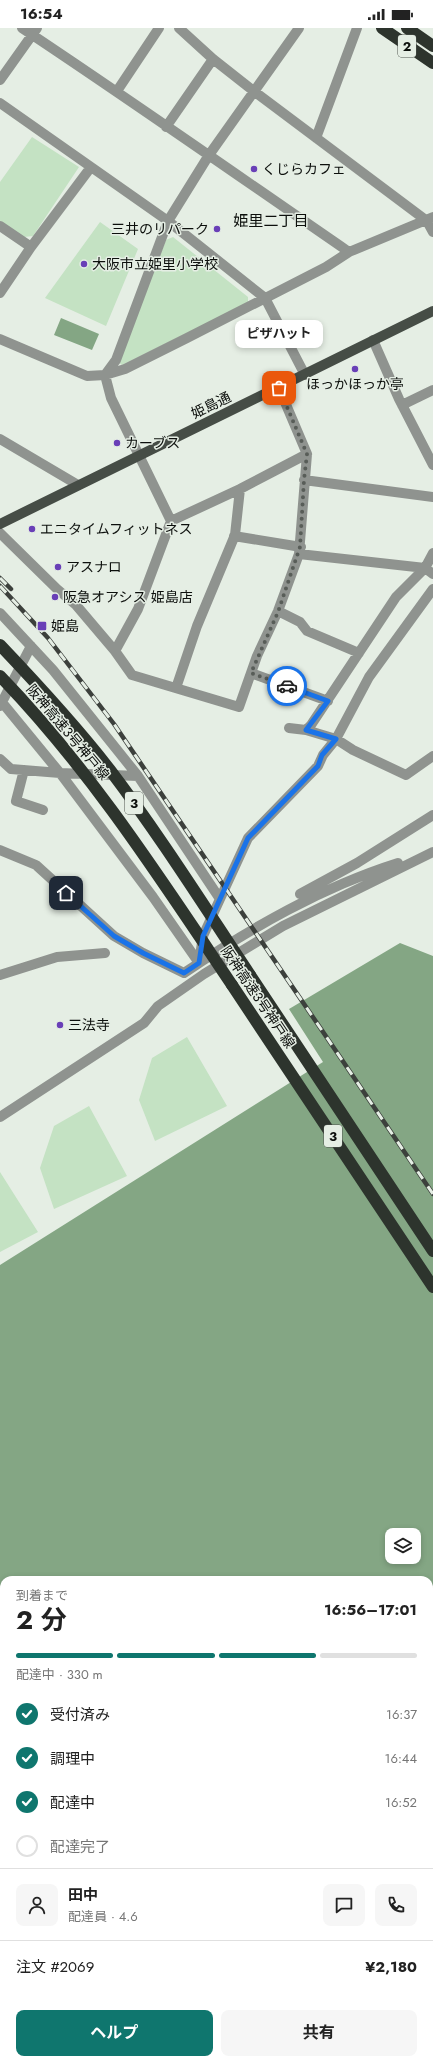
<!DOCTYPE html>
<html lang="ja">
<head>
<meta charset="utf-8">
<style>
  body { margin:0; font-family:Jost,"Noto Sans JP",sans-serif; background:#f6f6f6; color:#222; height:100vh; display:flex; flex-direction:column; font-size:15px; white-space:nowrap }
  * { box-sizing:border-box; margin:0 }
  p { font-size:13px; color:#767676 }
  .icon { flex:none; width:22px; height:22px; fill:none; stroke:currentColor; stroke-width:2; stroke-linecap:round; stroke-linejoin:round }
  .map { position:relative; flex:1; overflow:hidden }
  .drawer { position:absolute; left:0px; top:1548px; width:433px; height:488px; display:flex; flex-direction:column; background:#fff; border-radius:12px 12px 0 0; box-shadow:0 2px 6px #0003 }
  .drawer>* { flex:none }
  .buttons { position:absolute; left:385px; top:1500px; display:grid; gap:8px }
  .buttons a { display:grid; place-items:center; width:36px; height:36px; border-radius:8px; background:#fff; box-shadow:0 2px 6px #0003; font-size:20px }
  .pin { position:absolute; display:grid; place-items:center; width:34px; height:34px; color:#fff; margin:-17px; border-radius:8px; box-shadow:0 2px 6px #0006 }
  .courier { position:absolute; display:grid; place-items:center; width:40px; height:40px; margin:-20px; border:3px solid #1a73e8; border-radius:50%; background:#fff; color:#222; box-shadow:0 1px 5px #0007 }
  .bubble { position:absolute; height:28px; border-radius:8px; background:#fff; box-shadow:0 2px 6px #0003; font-size:13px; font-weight:700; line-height:28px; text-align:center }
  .summary em { font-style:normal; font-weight:700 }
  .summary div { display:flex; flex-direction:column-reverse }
  .summary { display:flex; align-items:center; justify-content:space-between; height:68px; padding:0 16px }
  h1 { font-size:26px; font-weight:700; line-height:30px }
  .bar { display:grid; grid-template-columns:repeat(4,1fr); gap:6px 4px; align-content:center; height:48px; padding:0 16px }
  .bar i { height:5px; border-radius:3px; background:#e0e0e0 }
  .bar .selected { background:#0f766e }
  .bar p { grid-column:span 4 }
  .line { display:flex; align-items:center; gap:10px; padding:0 16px; border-top:1px solid #e0e0e0 }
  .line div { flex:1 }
  .round { display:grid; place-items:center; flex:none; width:42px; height:42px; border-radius:8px; background:#f6f6f6 }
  ol { padding:0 16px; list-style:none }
  li { display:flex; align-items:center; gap:12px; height:44px }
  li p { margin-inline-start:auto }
  li .icon { padding:4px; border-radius:50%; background:#0f766e; color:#fff; stroke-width:4 }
  li:last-child { color:#767676 }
  li i { width:22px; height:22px; border:2px solid #e0e0e0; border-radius:50% }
  .button { display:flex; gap:8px; margin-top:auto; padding:8px 16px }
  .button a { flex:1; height:46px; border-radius:8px; background:#0f766e; color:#fff; font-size:16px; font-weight:700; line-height:46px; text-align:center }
  .button a+a { background:#f6f6f6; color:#222 }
  .status { display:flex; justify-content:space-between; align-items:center; height:28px; padding:0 20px; background:#fff; direction:ltr }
  .status svg { height:11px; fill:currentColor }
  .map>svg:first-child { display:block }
  .green { fill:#c4e2c3 }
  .water { fill:#84a684; fill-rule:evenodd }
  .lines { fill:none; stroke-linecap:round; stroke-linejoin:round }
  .minor { stroke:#8f938f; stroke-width:10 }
  .major { stroke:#464d46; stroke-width:10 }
  .highway { stroke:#2d342d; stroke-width:12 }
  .rail-casing { stroke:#3c403c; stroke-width:4.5 }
  .rail { stroke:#e5eee4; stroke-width:3; stroke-dasharray:9; stroke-linecap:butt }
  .highway-bridge { stroke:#2d342d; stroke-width:12 }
  .done { stroke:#585d58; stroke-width:4; stroke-dasharray:0 7.2 }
  .route { stroke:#1a73e8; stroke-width:5 }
  .poi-dot { fill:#693fb7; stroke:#e5eee4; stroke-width:1.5 }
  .labels { text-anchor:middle; stroke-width:3; stroke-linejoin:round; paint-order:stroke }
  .shield { fill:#e5eee4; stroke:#4d524d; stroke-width:1 }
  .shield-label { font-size:13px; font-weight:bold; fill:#0c0f0c }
  .poi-label { font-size:14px; fill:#0c0f0c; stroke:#e5eee4; text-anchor:start }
  .street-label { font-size:14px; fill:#0c0f0c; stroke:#e5eee4 }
  .neighbourhood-label { font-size:15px; fill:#0c0f0c; stroke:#e5eee4 }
</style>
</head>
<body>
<div class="status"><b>16:54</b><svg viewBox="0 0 49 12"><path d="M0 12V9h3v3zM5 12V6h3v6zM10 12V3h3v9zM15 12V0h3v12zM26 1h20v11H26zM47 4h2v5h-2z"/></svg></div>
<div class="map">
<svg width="433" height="2036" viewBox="0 0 433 2036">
  <rect width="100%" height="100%" fill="#e5eee4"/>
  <path class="green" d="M32,109L79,139L33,208L24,209L0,193V154Z
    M100,194L138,221L106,298L45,270Z
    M173,209L248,269V275L122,337L118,334L166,212Z
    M187,1009L227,1078L155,1113L139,1072L152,1030Z
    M89,1078L127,1148L54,1181L40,1140L54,1098Z
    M0,1144L38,1204L0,1224Z"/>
  <path class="water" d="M61,290L99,306L92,322L54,307Z
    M400,915L433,928V2036H0V1237L323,1034L289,981ZM392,1507H414V1529H392ZM4,1552H429V2032H4Z"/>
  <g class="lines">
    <path class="minor" d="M22,0C132,73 240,149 349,224
      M179,0L213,31L255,64L427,193L433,204
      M0,52L37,0
      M117,63L159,0
      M0,75L168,193L265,270L305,347
      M166,99L213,31
      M316,110L357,0
      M0,198L31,219
      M0,265L31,219L91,139
      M0,311L87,348L105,347L125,341L187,310L326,239L349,224L433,189
      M373,312L399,371L433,437
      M105,347L116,332L168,193L209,127L299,0
      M105,347L111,370L171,493
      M402,377L433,362
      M0,411L78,457
      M304,452L433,469
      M0,505L57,561L76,577L115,623L132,647L239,679L257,628L278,583L299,526L307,426
      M234,508L301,519
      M299,526L425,540L433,546
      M278,583L300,594L307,603L359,625
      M0,585L53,642L138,748L220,871
      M115,623L138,581L171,493L240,461L307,426L279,360
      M251,645L328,673
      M176,660L197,598L235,507L240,461
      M0,672L60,745L153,869L199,935
      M0,678L31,618
      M289,700L306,702L311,697L396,569L425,540L433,525
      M306,702L336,711L353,722L406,747L433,728
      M0,731L11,741L60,745L138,748
      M24,742L16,773L43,782
      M0,822L36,837L114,908L143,925L184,945C251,900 322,859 398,835
      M300,866L357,835L433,787
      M199,935L203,908L248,810L318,738L323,727L336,711L369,649L433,561
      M0,947L57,929L105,925
      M0,1089L144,995L158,978L204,946L283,898L433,824"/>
    <path class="major" d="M0,496L433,283"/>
    <path class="highway" d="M382,0L433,35
      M407,0L433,18
      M250,947L433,1223
      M232,957L433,1259"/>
    <g class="rail-casing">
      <path id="rail" d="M0,550L11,561
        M0,558L48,610L114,696L433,1166"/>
    </g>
    <use href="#rail" class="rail"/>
    <path class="highway-bridge" d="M0,617C38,657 76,698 110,742C160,808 204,878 250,947
      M0,648C90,741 160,850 232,957"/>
  </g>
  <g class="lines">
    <path class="done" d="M279,360L307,426L304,452L300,519L278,584L251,645L287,658"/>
    <path class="route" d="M66,865L114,908L143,925L184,945L199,935L203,908L248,810L318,738L322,727L336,711L306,702L328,673L287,658"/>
  </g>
  <g class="poi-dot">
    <circle cx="254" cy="141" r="4"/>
    <circle cx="217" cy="201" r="4"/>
    <circle cx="84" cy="236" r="4"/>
    <circle cx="355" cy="341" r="4"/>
    <circle cx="117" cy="415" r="4"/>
    <circle cx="32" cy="501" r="4"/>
    <circle cx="58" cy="539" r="4"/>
    <circle cx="55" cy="569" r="4"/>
    <rect x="37" y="593" width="10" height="10" rx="2"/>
    <circle cx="60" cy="997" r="4"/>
  </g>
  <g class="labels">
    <g class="shield">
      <rect x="398" y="7" width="18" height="22" rx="3"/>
      <rect x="125" y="764" width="18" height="22" rx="3"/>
      <rect x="324" y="1097" width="18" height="22" rx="3"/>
    </g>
    <g class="shield-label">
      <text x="407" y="23">2</text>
      <text x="134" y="780">3</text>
      <text x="333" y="1113">3</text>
    </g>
    <g class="poi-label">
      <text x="262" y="146">くじらカフェ</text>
      <text x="209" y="206" text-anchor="end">三井のリパーク</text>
      <text x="92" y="241">大阪市立姫里小学校</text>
      <text x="355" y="361" text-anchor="middle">ほっかほっか亭</text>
      <text x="125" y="420">カーブス</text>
      <text x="40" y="506">エニタイムフィットネス</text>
      <text x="66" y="544">アスナロ</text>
      <text x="63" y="574">阪急オアシス 姫島店</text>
      <text x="51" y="603">姫島</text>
      <text x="68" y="1002">三法寺</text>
    </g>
    <g class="street-label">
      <text transform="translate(211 377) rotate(-26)" y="5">姫島通</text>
      <text transform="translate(68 704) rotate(50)" y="5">阪神高速3号神戸線</text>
      <text transform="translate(258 969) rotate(56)" y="5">阪神高速3号神戸線</text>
    </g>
    <g class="neighbourhood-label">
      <text x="271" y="198">姫里二丁目</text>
    </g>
  </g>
</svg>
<div class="buttons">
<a><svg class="icon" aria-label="layers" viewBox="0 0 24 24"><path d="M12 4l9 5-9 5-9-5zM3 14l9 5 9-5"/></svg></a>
</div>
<div class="pin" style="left:279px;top:360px;background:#ea580c"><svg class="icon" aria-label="bag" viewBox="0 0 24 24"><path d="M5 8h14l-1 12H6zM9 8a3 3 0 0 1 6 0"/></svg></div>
<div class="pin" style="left:66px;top:865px;background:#1f2937"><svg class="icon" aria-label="home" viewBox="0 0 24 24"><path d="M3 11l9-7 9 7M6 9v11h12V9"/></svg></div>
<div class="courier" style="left:287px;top:658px"><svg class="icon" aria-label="car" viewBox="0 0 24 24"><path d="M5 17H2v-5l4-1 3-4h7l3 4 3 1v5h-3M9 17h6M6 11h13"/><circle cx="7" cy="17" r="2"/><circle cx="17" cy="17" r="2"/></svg></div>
<div class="bubble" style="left:235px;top:292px;width:88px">ピザハット</div>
<section class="drawer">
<div class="summary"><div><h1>2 分</h1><p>到着まで</p></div><em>16:56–17:01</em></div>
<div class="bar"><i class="selected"></i><i class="selected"></i><i class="selected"></i><i></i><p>配達中 · 330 m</p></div>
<ol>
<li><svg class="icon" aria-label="check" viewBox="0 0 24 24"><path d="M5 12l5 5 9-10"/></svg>受付済み<p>16:37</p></li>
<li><svg class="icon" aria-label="check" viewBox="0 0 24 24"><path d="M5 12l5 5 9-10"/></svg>調理中<p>16:44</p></li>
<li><svg class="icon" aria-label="check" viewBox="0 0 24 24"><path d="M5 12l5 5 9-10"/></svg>配達中<p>16:52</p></li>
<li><i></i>配達完了</li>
</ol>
<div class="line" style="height:72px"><a class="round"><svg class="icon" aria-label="person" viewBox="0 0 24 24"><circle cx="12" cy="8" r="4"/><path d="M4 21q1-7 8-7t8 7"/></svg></a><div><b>田中</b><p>配達員 · 4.6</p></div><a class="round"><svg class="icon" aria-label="chat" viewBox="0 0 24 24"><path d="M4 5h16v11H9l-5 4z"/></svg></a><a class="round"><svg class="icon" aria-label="phone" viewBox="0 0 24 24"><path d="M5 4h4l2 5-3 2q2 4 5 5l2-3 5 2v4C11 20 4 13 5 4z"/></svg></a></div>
<div class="line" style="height:52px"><div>注文 #2069</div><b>¥2,180</b></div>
<div class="button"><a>ヘルプ</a><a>共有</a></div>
</section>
</div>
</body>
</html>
